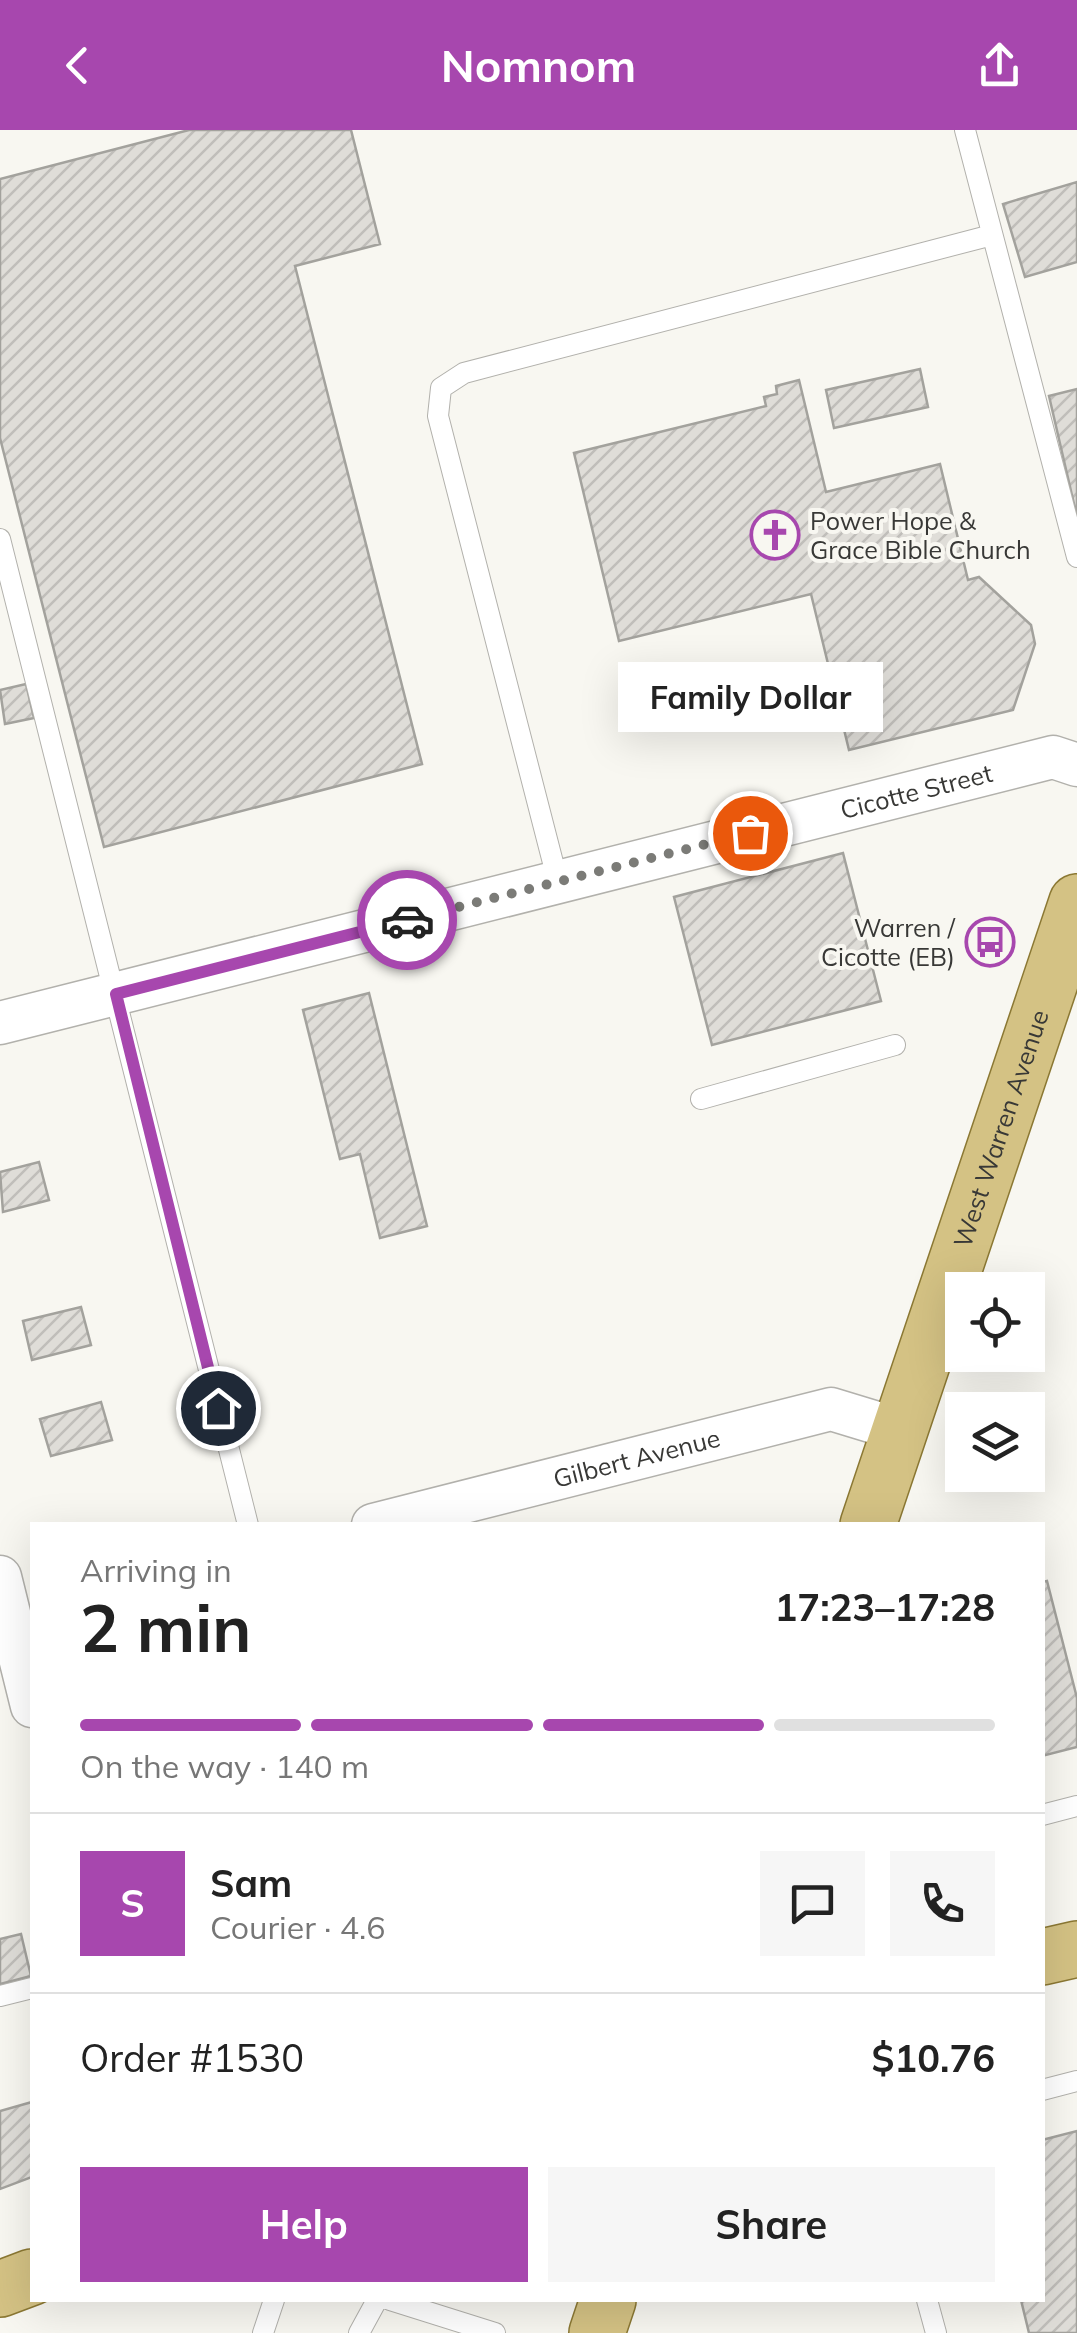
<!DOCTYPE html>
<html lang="en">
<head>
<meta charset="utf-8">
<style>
  body { margin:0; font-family:Mulish,sans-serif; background:#f6f6f6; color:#222; height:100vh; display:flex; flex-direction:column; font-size:38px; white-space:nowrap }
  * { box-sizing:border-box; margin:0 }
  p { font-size:32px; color:#767676 }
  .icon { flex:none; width:55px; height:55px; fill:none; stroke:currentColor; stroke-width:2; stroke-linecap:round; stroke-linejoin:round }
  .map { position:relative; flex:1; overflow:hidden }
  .sheet { position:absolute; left:30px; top:1392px; width:1015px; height:780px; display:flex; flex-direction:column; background:#fff; border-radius:0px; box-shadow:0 10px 40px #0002 }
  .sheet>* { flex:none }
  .fabs { position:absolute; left:945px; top:1142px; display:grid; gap:20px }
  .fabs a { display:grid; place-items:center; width:100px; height:100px; border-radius:0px; background:#fff; box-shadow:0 10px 40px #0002; font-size:50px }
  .pin { position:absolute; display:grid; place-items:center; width:85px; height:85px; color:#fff; margin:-42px; border:5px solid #fff; border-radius:50%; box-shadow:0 2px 10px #0007 }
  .courier { position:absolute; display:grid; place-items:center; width:100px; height:100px; margin:-50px; border:8px solid #a747ae; border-radius:50%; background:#fff; color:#222; box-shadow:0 2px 12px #0007 }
  .bubble { position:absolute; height:70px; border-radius:0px; background:#fff; box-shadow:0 10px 40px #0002; font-size:32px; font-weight:700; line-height:70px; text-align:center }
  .head em { font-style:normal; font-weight:700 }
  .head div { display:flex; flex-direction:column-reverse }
  .head { display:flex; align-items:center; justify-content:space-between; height:170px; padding:0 50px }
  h1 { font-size:65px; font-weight:700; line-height:75px }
  .bar { display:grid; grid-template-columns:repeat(4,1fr); gap:15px 10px; align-content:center; height:120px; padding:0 50px }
  .bar i { height:12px; border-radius:8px; background:#e0e0e0 }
  .bar .on { background:#a747ae }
  .bar p { grid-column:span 4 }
  .line { display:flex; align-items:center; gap:25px; padding:0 50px; border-top:2px solid #e0e0e0 }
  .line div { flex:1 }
  .round { display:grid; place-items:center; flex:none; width:105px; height:105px; border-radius:0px; background:#f6f6f6 }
  .button { display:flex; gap:20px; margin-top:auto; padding:20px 50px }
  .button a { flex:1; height:115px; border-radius:0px; background:#a747ae; color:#fff; font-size:40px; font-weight:700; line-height:115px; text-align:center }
  .button a+a { background:#f6f6f6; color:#222 }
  header { display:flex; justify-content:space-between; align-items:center; height:130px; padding:0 50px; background:#a747ae; color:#fff; font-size:45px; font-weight:700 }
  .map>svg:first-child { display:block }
  .building { fill:url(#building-hatch); stroke:#a3a29d; stroke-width:2.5 }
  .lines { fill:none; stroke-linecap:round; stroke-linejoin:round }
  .lane-casing { stroke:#b2b1ac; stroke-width:22 }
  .street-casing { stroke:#b2b1ac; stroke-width:45 }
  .primary-casing { stroke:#8b7833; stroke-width:58 }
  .lane { stroke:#fff; stroke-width:20 }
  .street { stroke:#fff; stroke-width:42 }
  .primary { stroke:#d4c284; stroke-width:55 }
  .done { stroke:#7b7b77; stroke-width:10; stroke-dasharray:0 18 }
  .route { stroke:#a747ae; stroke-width:12 }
  .labels { text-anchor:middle; stroke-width:8; stroke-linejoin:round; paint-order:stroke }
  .poi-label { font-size:25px; fill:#383836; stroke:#f8f7f1; text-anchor:start }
  .street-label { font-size:25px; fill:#383836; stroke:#f8f7f1 }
</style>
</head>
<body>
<header><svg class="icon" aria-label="back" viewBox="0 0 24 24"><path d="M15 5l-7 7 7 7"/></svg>Nomnom<svg class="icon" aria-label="share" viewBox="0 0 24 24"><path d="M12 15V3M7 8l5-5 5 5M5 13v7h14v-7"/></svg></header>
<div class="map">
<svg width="1077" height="2203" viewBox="0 0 1077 2203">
  <defs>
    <pattern id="building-hatch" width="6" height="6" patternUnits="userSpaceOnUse" patternTransform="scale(2.5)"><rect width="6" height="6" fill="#dfddd8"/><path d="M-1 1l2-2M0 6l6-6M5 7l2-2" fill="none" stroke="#c0beba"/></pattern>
  </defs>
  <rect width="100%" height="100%" fill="#f8f7f1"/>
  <path class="building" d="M189,0H351L380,114L295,136L422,634L104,717L0,308V49Z
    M1077,52V132L1025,147L1003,74Z
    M920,239L928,277L834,298L826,260Z
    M799,250L826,362L940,334L968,450L979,447L1031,495L1035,514L1013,580L849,620L811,464L619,511L574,323L766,276L764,267L777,264L776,256Z
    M1077,259V387L1049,266Z
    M26,554L34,588L5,594L0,560Z
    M843,723L881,871L712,915L674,767Z
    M369,863L427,1096L380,1108L360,1024L340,1029L303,880Z
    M39,1032L49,1070L3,1082L0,1042Z
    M81,1177L91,1215L32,1230L23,1191Z
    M101,1272L112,1310L51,1326L40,1289Z
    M1047,1451L1077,1568V1617L1042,1626V1452Z
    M21,1804L31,1846L0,1854V1809Z
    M32,1972V2047L0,2059V1981Z
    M1077,2001V2203H1029L1021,2170H1042V2010Z"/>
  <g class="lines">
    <g class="lane-casing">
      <path id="lane" d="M965,0L1077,427
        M0,409L248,1395
        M558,752L438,286L441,258L464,243L992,105
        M701,969L895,915
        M1042,1685L1077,1676
        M0,1866L32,1858
        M1042,1960L1077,1951
        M390,2170L495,2203
        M927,2170L936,2203
        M263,2203L274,2170
        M359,2203L377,2170"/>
    </g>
    <g class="street-casing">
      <g id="street">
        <path id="s1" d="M0,893L1053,627L1077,635"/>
        <path id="s2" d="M373,1395L831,1279L900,1300"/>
        <path d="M0,1447L32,1576"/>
      </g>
    </g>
    <g class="primary-casing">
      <g id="primary">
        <path id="s3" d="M868,1395L1077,772"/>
        <path d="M1042,1827L1077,1819"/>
        <path d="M0,2159L32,2147"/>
        <path d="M597,2203L608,2170"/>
      </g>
    </g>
    <use href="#lane" class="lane"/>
    <use href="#street" class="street"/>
    <use href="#primary" class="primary"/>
  </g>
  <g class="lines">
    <path class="done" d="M407,790L750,703"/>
    <path class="route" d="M218,1278L116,864L407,790"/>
  </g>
  <defs>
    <g id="church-ring" transform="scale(2.5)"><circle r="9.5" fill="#f8f7f1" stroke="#a747ae" stroke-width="1.5"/><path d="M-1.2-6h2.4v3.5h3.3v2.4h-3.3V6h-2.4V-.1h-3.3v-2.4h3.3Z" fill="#a747ae"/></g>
    <g id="bus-ring" transform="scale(2.5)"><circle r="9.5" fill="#f8f7f1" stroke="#a747ae" stroke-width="1.5"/><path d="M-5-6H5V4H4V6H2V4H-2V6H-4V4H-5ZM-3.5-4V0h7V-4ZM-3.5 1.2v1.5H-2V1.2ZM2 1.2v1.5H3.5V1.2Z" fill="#a747ae"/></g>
  </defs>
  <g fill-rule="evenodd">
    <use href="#church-ring" x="775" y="405"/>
    <use href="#bus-ring" x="990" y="812"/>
  </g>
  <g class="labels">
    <g class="poi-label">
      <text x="810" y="400">Power Hope &amp;<tspan x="810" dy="29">Grace Bible Church</tspan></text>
      <text x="955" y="807" text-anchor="end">Warren /<tspan x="955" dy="29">Cicotte (EB)</tspan></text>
    </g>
    <g class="street-label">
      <text dy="9" stroke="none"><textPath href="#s1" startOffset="945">Cicotte Street</textPath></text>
      <text dy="9" stroke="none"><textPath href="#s3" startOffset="418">West Warren Avenue</textPath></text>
      <text dy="9" stroke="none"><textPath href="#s2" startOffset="272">Gilbert Avenue</textPath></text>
    </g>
  </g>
</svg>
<div class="fabs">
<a><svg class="icon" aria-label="locate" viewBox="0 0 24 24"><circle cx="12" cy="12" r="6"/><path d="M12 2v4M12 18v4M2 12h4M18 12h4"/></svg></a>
<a><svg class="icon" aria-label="layers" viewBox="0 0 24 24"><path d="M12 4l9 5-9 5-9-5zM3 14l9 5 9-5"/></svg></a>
</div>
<div class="pin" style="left:750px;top:703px;background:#ea580c"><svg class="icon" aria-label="bag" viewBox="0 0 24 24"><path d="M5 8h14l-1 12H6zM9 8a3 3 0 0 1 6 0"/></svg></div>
<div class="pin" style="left:218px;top:1278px;background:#1f2937"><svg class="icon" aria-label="home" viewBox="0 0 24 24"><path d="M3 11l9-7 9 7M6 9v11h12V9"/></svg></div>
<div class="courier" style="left:407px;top:790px"><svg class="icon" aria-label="car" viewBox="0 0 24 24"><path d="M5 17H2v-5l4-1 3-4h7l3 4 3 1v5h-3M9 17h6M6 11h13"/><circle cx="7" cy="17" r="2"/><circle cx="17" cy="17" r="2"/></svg></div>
<div class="bubble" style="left:618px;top:532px;width:265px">Family Dollar</div>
<section class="sheet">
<div class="head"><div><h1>2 min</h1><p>Arriving in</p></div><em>17:23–17:28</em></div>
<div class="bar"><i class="on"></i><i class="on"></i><i class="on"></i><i></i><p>On the way · 140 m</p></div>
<div class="line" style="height:180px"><b class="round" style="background:#a747ae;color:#fff">S</b><div><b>Sam</b><p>Courier · 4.6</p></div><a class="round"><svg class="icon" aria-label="chat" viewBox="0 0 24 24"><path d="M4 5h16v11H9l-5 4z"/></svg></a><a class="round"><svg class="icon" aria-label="phone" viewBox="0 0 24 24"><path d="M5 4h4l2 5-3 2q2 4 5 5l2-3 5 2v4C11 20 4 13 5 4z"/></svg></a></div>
<div class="line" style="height:130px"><div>Order #1530</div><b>$10.76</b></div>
<div class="button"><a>Help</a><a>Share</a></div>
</section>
</div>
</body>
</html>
